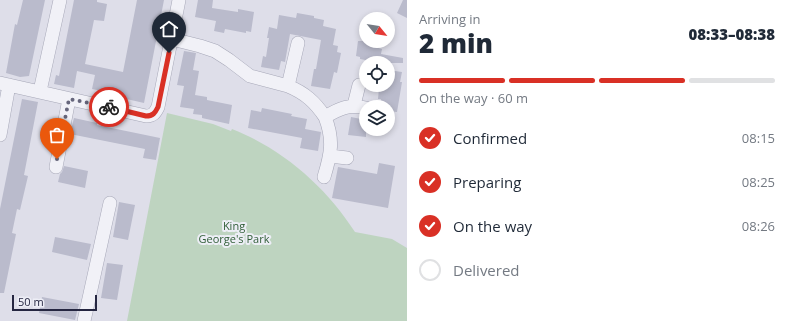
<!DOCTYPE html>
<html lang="en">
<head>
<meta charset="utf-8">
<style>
  body { margin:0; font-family:"Open Sans",sans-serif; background:#f2f2f3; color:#1f2937; height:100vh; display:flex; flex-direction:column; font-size:15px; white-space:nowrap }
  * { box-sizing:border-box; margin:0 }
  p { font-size:13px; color:#747a83 }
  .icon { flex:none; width:22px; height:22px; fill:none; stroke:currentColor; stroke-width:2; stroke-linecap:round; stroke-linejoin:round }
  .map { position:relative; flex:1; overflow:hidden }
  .panel { display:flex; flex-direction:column; background:#fff; width:380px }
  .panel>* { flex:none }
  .needle { width:26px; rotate:120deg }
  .buttons { position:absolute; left:359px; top:12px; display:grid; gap:8px }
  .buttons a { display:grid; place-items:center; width:36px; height:36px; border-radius:50%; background:#fff; box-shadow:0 2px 6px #0003; font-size:20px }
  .scale { position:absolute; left:12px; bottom:10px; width:85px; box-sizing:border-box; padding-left:4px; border:2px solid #252641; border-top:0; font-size:11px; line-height:14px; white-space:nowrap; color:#252641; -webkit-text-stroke:3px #edeef6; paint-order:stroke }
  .pin { position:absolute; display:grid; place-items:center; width:34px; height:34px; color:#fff; margin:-41px -17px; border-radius:50% 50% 50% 0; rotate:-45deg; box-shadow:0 0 4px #0007 }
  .pin .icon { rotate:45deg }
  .courier { position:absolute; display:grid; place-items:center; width:40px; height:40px; margin:-20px; border:3px solid #d93025; border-radius:50%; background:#fff; color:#222; box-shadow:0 1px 5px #0007 }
  .head em { font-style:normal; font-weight:800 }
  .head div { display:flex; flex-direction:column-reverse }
  .head { display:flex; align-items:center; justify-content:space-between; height:68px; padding:0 12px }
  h1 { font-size:26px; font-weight:800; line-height:30px }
  .bar { display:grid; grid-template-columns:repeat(4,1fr); gap:6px 4px; align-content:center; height:48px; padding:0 12px }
  .bar i { height:5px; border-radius:3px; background:#e0e1e3 }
  .bar .on { background:#d93025 }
  .bar p { grid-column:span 4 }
  ol { padding:0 12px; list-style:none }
  li { display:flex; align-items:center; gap:12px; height:44px }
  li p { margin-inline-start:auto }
  li .icon { padding:4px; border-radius:50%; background:#d93025; color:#fff; stroke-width:4 }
  li:last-child { color:#747a83 }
  li i { width:22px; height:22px; border:2px solid #e0e1e3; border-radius:50% }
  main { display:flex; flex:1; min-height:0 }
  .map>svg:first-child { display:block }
  .green { fill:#bed4c0 }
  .building { fill:#babbcc }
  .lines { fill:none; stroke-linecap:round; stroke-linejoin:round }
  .minor-casing { stroke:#a6a7b7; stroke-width:14 }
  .minor { stroke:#f1f1f7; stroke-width:13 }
  .done { stroke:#66667c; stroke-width:4; stroke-dasharray:0 7.2 }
  .route { stroke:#d93025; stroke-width:5 }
  .labels { text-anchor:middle; stroke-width:4; stroke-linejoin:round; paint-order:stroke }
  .park-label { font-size:11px; fill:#315e38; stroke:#edeef6 }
</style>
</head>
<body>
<main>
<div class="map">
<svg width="407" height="321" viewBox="0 0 407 321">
  <rect width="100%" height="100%" fill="#dedee9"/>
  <path class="green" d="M167,113L213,124L231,131L232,129C283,149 326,187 355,232L392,239L407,248V321H127Z"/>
  <path class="building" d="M23,0H45L29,76L20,77L6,73L15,24L17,25Z
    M74,0H97V2L107,4L104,21L94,20L85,64L123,72L137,0H164L144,103L118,97V94L92,89L95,75L77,71L74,88L54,84L56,75L59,76Z
    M198,0H213L212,8L238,12V9L254,12L251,32L246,31V33L225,29L224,33L214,31L216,21L195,17Z
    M403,0H407V18L397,13Z
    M297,13L314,16V18L324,20L323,26L336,29L333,45L338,46L337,52L341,53L337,73L334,72L330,89L311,86L314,69H316L321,40L290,34L285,62L281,61L279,70L261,67L263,56L266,57L269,38H267L269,27L277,29L279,15L296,18Z
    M358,41H376L375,47L382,49L381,54L403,58V63H371V61L360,59V57L356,56Z
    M184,51L196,53L193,70L199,71L195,95L207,97V100L232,105L229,124L202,118V115L193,114L194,109L180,107L184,86L177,85Z
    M388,70L402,72L400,82H402L397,112L388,111V107H379L381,99H378L379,88L383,89V85H388Z
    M22,99L38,102L24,175L28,176L20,210L17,209L12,233L16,234L4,293H0V209Z
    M262,108L292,114L291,116L307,119L305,129L321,132L318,151L300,148L302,138L248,128L251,110L261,112Z
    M351,117L366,120V137L348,135Z
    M74,118L97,123V125L160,138L156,160L143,158L145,149L70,134Z
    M379,163L395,166L388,208L332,198L338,167L377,174Z
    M64,166L88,171L85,188L58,182L60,174L62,172Z
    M119,202L135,205L128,240L113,237Z
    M55,237L91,244L87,260L52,252Z
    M107,263L123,265L117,300L101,298Z
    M42,297L79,304L75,320L39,313Z"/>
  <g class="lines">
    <g class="minor-casing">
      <path id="minor" d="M172,39L200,46L215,51L229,60L250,76L288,86
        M298,43L288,86C305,93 315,102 325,117C340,108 349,104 366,108
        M0,83L146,116C153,116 155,113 158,107L179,0
        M40,91L60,0
        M354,105L359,85
        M0,135L9,85
        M330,156L347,158
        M56,167L69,99
        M324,177C331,154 334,140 325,117
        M84,321L110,203"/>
    </g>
    <use href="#minor" class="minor"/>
  </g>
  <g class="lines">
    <path class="done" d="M57,159L69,99L109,107"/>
    <path class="route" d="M109,107L146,116C153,116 155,113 158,107L169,53"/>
  </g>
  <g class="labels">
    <g class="park-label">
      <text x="234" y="230">King<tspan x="234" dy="13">George's Park</tspan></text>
    </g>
  </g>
</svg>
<div class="buttons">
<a><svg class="needle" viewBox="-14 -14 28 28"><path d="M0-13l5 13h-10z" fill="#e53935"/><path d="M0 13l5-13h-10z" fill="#747a83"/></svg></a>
<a><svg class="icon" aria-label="locate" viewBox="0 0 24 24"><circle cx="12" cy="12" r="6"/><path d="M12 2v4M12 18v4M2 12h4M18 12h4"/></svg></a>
<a><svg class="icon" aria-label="layers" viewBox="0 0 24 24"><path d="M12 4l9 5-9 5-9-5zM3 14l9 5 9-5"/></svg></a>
</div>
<div class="scale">50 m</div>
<div class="pin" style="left:57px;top:159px;background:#ea580c"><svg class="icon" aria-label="bag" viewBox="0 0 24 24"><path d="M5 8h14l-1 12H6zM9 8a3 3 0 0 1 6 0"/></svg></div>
<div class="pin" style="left:169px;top:53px;background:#1f2937"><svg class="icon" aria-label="home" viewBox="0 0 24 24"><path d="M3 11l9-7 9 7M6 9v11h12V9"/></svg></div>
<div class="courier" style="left:109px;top:107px"><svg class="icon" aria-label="bike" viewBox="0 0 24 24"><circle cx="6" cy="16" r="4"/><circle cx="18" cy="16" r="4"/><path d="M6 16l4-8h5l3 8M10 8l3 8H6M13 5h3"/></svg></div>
</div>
<section class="panel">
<div class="head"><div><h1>2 min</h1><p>Arriving in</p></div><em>08:33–08:38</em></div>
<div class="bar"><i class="on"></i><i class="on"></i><i class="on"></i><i></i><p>On the way · 60 m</p></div>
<ol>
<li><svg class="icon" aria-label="check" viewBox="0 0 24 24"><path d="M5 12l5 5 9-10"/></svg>Confirmed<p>08:15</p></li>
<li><svg class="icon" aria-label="check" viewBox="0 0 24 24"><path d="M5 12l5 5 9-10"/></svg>Preparing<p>08:25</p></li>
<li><svg class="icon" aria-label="check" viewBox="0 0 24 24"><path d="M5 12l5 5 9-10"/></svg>On the way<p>08:26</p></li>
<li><i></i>Delivered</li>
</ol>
</section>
</main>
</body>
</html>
